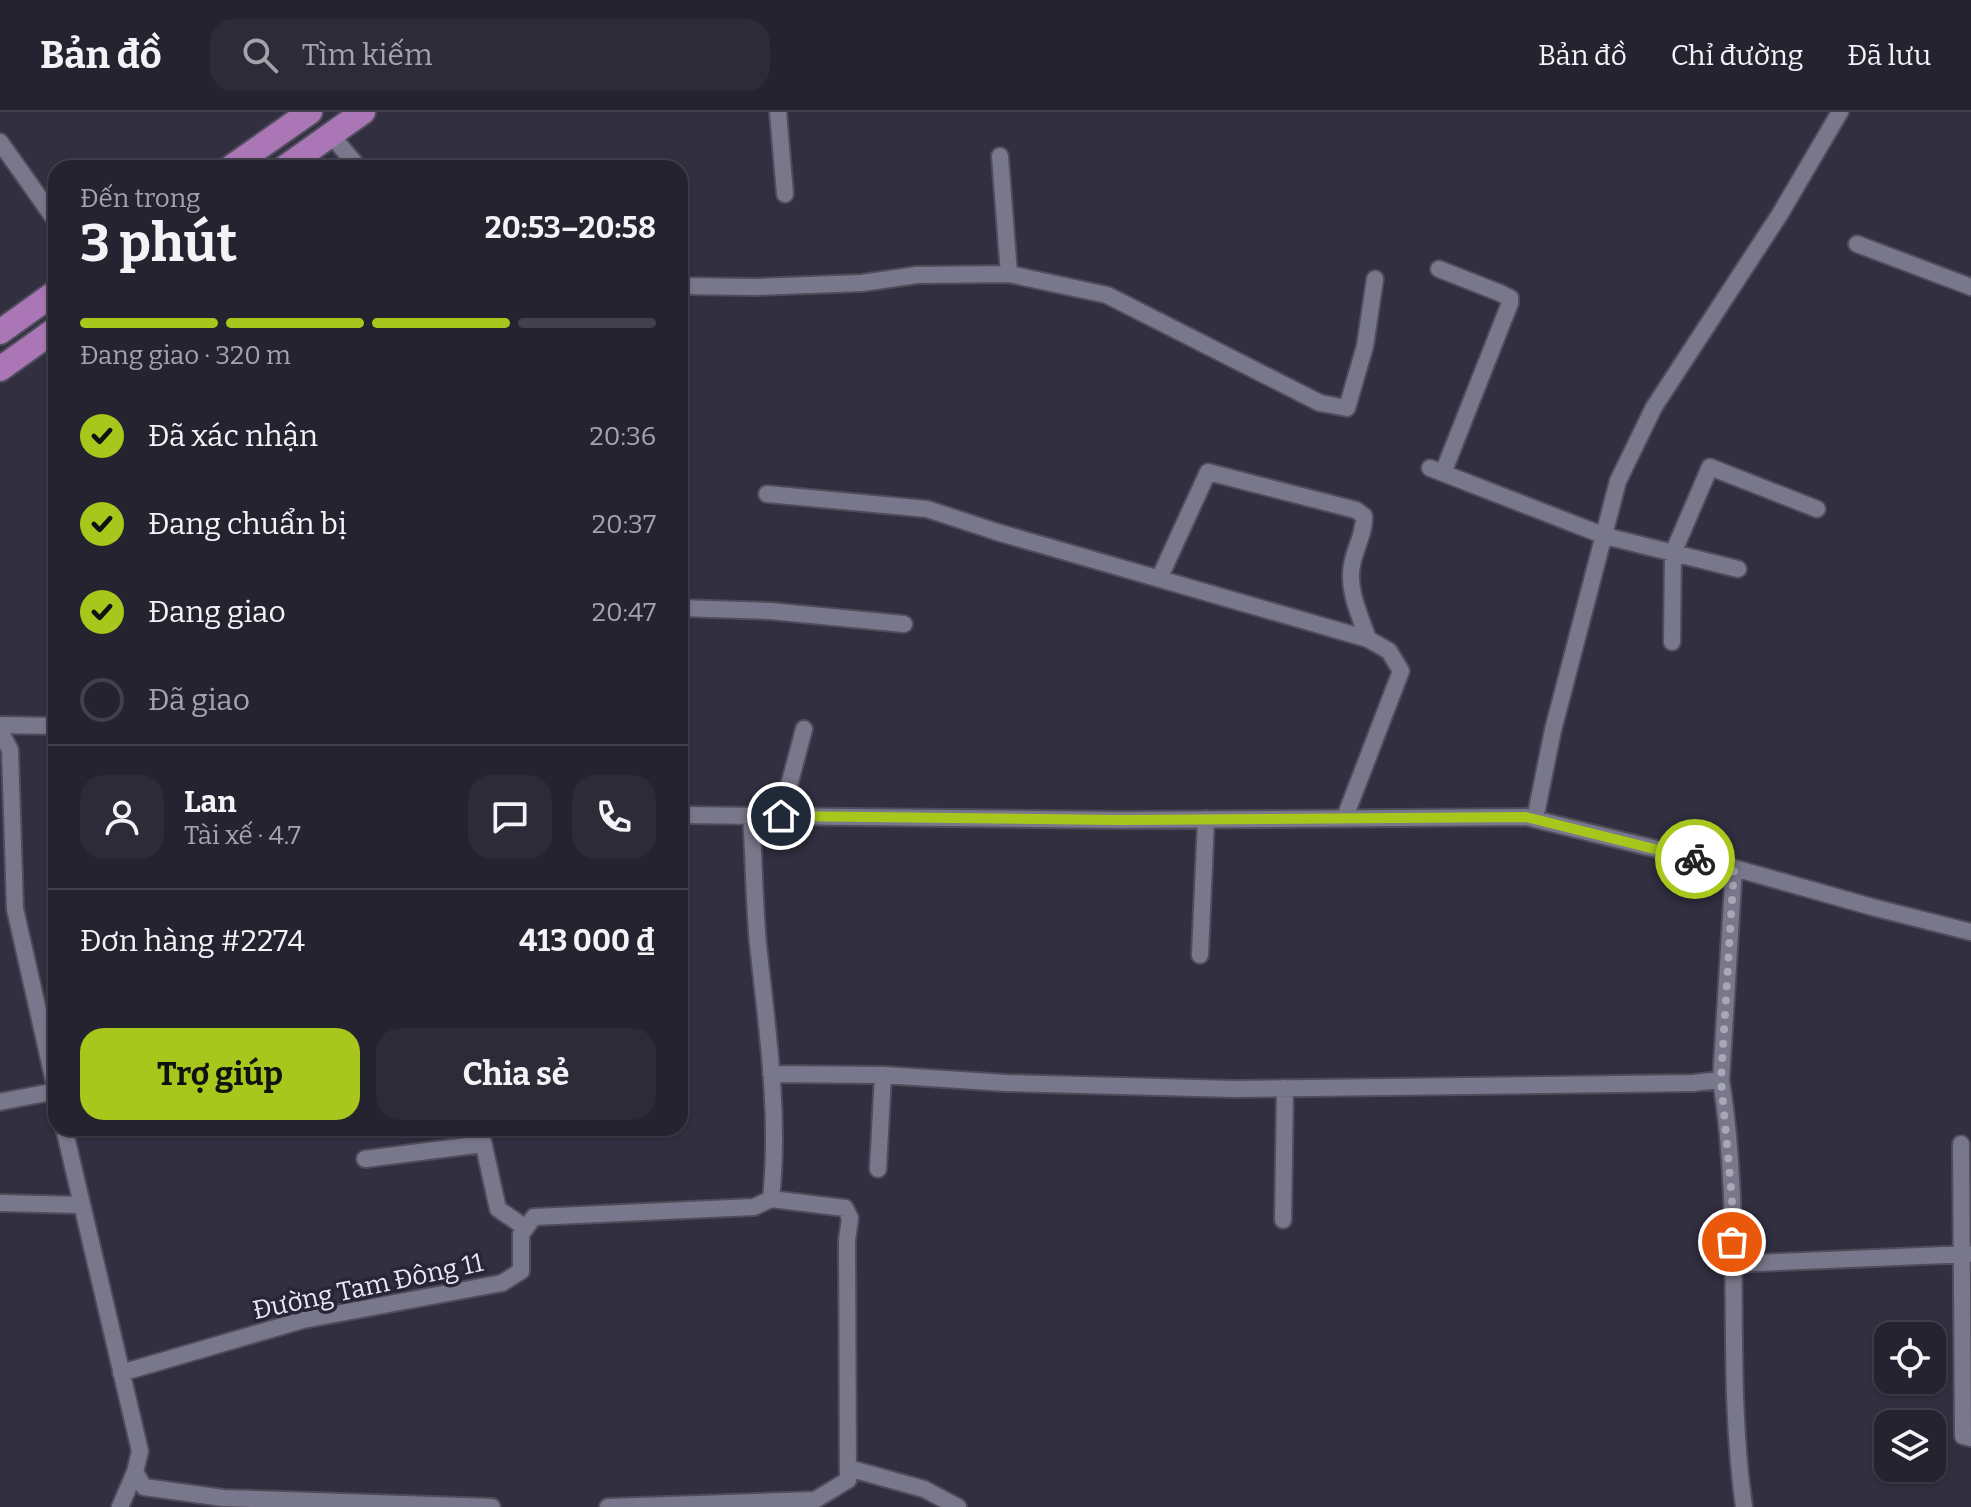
<!DOCTYPE html>
<html lang="vi">
<head>
<meta charset="utf-8">
<style>
  body { margin:0; font-family:Bitter,serif; background:#2d2b38; color:#f1f3f6; height:100vh; display:flex; flex-direction:column; font-size:30px; white-space:nowrap }
  * { box-sizing:border-box; margin:0 }
  p { font-size:26px; color:#a3a4ab }
  .icon { flex:none; width:44px; height:44px; fill:none; stroke:currentColor; stroke-width:2; stroke-linecap:round; stroke-linejoin:round }
  .map { position:relative; flex:1; overflow:hidden }
  .drawer { position:absolute; left:48px; top:48px; width:640px; height:976px; display:flex; flex-direction:column; background:#252330; border-radius:24px; box-shadow:0 2px 6px #0004,0 0 0 2px #42404c }
  .drawer>* { flex:none }
  .buttons { position:absolute; left:1874px; top:1210px; display:grid; gap:16px }
  .buttons a { display:grid; place-items:center; width:72px; height:72px; border-radius:16px; background:#252330; box-shadow:0 2px 6px #0004,0 0 0 2px #42404c; font-size:40px }
  .pin { position:absolute; display:grid; place-items:center; width:68px; height:68px; color:#fff; margin:-34px; border:4px solid #fff; border-radius:50%; box-shadow:0 2px 8px #0007 }
  .courier { position:absolute; display:grid; place-items:center; width:80px; height:80px; margin:-40px; border:6px solid #a8c71c; border-radius:50%; background:#fff; color:#222; box-shadow:0 2px 10px #0007 }
  .head em { font-style:normal; font-weight:700 }
  .head div { display:flex; flex-direction:column-reverse }
  .head { display:flex; align-items:center; justify-content:space-between; height:136px; padding:0 32px }
  h1 { font-size:52px; font-weight:700; line-height:60px }
  .bar { display:grid; grid-template-columns:repeat(4,1fr); gap:12px 8px; align-content:center; height:96px; padding:0 32px }
  .bar i { height:10px; border-radius:6px; background:#42404c }
  .bar .selected { background:#a8c71c }
  .bar p { grid-column:span 4 }
  .line { display:flex; align-items:center; gap:20px; padding:0 32px; border-top:2px solid #42404c }
  .line div { flex:1 }
  .round { display:grid; place-items:center; flex:none; width:84px; height:84px; border-radius:24px; background:#2d2b38 }
  ol { padding:0 32px; list-style:none }
  li { display:flex; align-items:center; gap:24px; height:88px }
  li p { margin-inline-start:auto }
  li .icon { padding:8px; border-radius:50%; background:#a8c71c; color:#111; stroke-width:4 }
  li:last-child { color:#a3a4ab }
  li i { width:44px; height:44px; border:4px solid #42404c; border-radius:50% }
  .cta { display:flex; gap:16px; margin-top:auto; padding:16px 32px }
  .cta a { flex:1; height:92px; border-radius:24px; background:#a8c71c; color:#111; font-size:32px; font-weight:700; line-height:92px; text-align:center }
  .cta a+a { background:#2d2b38; color:#f1f3f6 }
  header { display:flex; align-items:center; gap:48px; box-sizing:border-box; height:112px; padding:0 40px; background:#252330; border-bottom:2px solid #42404c }
  header strong { font-size:38px }
  nav { display:flex; gap:44px; margin-inline-start:auto; font-size:28px }
  .search { width:560px; height:72px; background:#2d2b38; display:flex; align-items:center; gap:20px; box-sizing:border-box; padding:0 28px; border-radius:24px; color:#a3a4ab; font-size:30px }
  .map>svg:first-child { display:block }
  .lines { fill:none; stroke-linecap:round; stroke-linejoin:round }
  .street-casing { stroke:#4f4d5b; stroke-width:20 }
  .primary-casing { stroke:#4f4d5b; stroke-width:28 }
  .street { stroke:#79778b; stroke-width:16 }
  .primary { stroke:#aa76b6; stroke-width:24 }
  .done { stroke:#a8a7b4; stroke-width:8; stroke-dasharray:0 14.4 }
  .route { stroke:#a8c71c; stroke-width:10 }
  .labels { text-anchor:middle; stroke-width:7; stroke-linejoin:round; paint-order:stroke }
  .street-label { font-size:26px; fill:#e8e7f2; stroke:#272536 }
</style>
</head>
<body>
<header>
<strong>Bản đồ</strong>
<div class="search"><svg class="icon" aria-label="search" viewBox="0 0 24 24"><circle cx="10" cy="10" r="6"/><path d="M15 15l6 6"/></svg>Tìm kiếm</div>
<nav><a>Bản đồ</a><a>Chỉ đường</a><a>Đã lưu</a></nav>
</header>
<div class="map">
<svg width="1971" height="1395" viewBox="0 0 1971 1395">
  <rect width="100%" height="100%" fill="#312f40"/>
  <g class="lines">
    <g class="street-casing">
      <path id="street" d="M778,0L785,82
        M331,23L359,56
        M0,30L56,109
        M1000,44L1009,162
        M1857,132L1971,175
        M1439,157L1500,181L1510,186V191L1443,361
        M680,174L755,175L862,171L917,163L1009,162L1107,183L1320,291L1347,296L1365,234L1375,167
        M1430,356L1605,424L1738,457
        M767,382L927,397L997,420L1368,527L1389,539L1401,559L1345,705
        M1159,467L1208,360L1356,398L1364,404C1365,420 1355,436 1352,453C1347,477 1360,504 1368,527
        M680,496L770,499L904,512
        M1672,530L1673,441L1710,355L1817,397
        M0,613L56,614
        M0,619L10,638L15,797L56,978
        M680,703L1120,708L1526,705L1734,756L1872,795L1971,820
        M781,704L804,617
        M1535,707L1553,618L1618,369L1654,295L1780,102L1840,0
        M1200,843L1206,707
        M771,962L883,963L1006,971L1235,977L1693,971L1721,968L1734,756
        M1721,968C1744,1109 1724,1254 1744,1395
        M0,990L56,979
        M64,1016L140,1339L135,1360L120,1395
        M480,1016L498,1097L526,1116
        M1961,1032L1963,1324L1971,1326
        M365,1047L483,1032
        M878,1057L883,963
        M0,1091L81,1093
        M1283,1108L1285,976
        M1733,1152L1969,1142
        M121,1261L303,1208L502,1171L521,1159V1122L534,1105L754,1095L771,1087C780,1002 767,916 758,832C754,789 754,746 751,704
        M848,1356L924,1377L958,1395
        M135,1360L144,1375L223,1386L492,1395
        M608,1395L815,1388L848,1368L847,1128L850,1106L845,1096L771,1087"/>
    </g>
    <g class="primary-casing">
      <path id="primary" d="M230,56L310,0
        M284,56L363,0
        M0,220L56,180
        M0,257L56,217"/>
    </g>
    <use href="#street" class="street"/>
    <use href="#primary" class="primary"/>
  </g>
  <g class="lines">
    <path class="done" d="M1695,747L1734,756L1721,968L1732,1087V1130"/>
    <path class="route" d="M781,704L1120,708L1526,705L1695,747"/>
  </g>
  <g class="labels">
    <g class="street-label">
      <text transform="translate(368 1174) rotate(-12)" y="9">Đường Tam Đông 11</text>
    </g>
  </g>
</svg>
<div class="buttons">
<a><svg class="icon" aria-label="locate" viewBox="0 0 24 24"><circle cx="12" cy="12" r="6"/><path d="M12 2v4M12 18v4M2 12h4M18 12h4"/></svg></a>
<a><svg class="icon" aria-label="layers" viewBox="0 0 24 24"><path d="M12 4l9 5-9 5-9-5zM3 14l9 5 9-5"/></svg></a>
</div>
<div class="pin" style="left:1732px;top:1130px;background:#ea580c"><svg class="icon" aria-label="bag" viewBox="0 0 24 24"><path d="M5 8h14l-1 12H6zM9 8a3 3 0 0 1 6 0"/></svg></div>
<div class="pin" style="left:781px;top:704px;background:#1f2937"><svg class="icon" aria-label="home" viewBox="0 0 24 24"><path d="M3 11l9-7 9 7M6 9v11h12V9"/></svg></div>
<div class="courier" style="left:1695px;top:747px"><svg class="icon" aria-label="bike" viewBox="0 0 24 24"><circle cx="6" cy="16" r="4"/><circle cx="18" cy="16" r="4"/><path d="M6 16l4-8h5l3 8M10 8l3 8H6M13 5h3"/></svg></div>
<section class="drawer">
<div class="head"><div><h1>3 phút</h1><p>Đến trong</p></div><em>20:53–20:58</em></div>
<div class="bar"><i class="selected"></i><i class="selected"></i><i class="selected"></i><i></i><p>Đang giao · 320 m</p></div>
<ol>
<li><svg class="icon" aria-label="check" viewBox="0 0 24 24"><path d="M5 12l5 5 9-10"/></svg>Đã xác nhận<p>20:36</p></li>
<li><svg class="icon" aria-label="check" viewBox="0 0 24 24"><path d="M5 12l5 5 9-10"/></svg>Đang chuẩn bị<p>20:37</p></li>
<li><svg class="icon" aria-label="check" viewBox="0 0 24 24"><path d="M5 12l5 5 9-10"/></svg>Đang giao<p>20:47</p></li>
<li><i></i>Đã giao</li>
</ol>
<div class="line" style="height:144px"><a class="round"><svg class="icon" aria-label="person" viewBox="0 0 24 24"><circle cx="12" cy="8" r="4"/><path d="M4 21q1-7 8-7t8 7"/></svg></a><div><b>Lan</b><p>Tài xế · 4.7</p></div><a class="round"><svg class="icon" aria-label="chat" viewBox="0 0 24 24"><path d="M4 5h16v11H9l-5 4z"/></svg></a><a class="round"><svg class="icon" aria-label="phone" viewBox="0 0 24 24"><path d="M5 4h4l2 5-3 2q2 4 5 5l2-3 5 2v4C11 20 4 13 5 4z"/></svg></a></div>
<div class="line" style="height:104px"><div>Đơn hàng #2274</div><b>413 000 ₫</b></div>
<div class="cta"><a>Trợ giúp</a><a>Chia sẻ</a></div>
</section>
</div>
</body>
</html>
